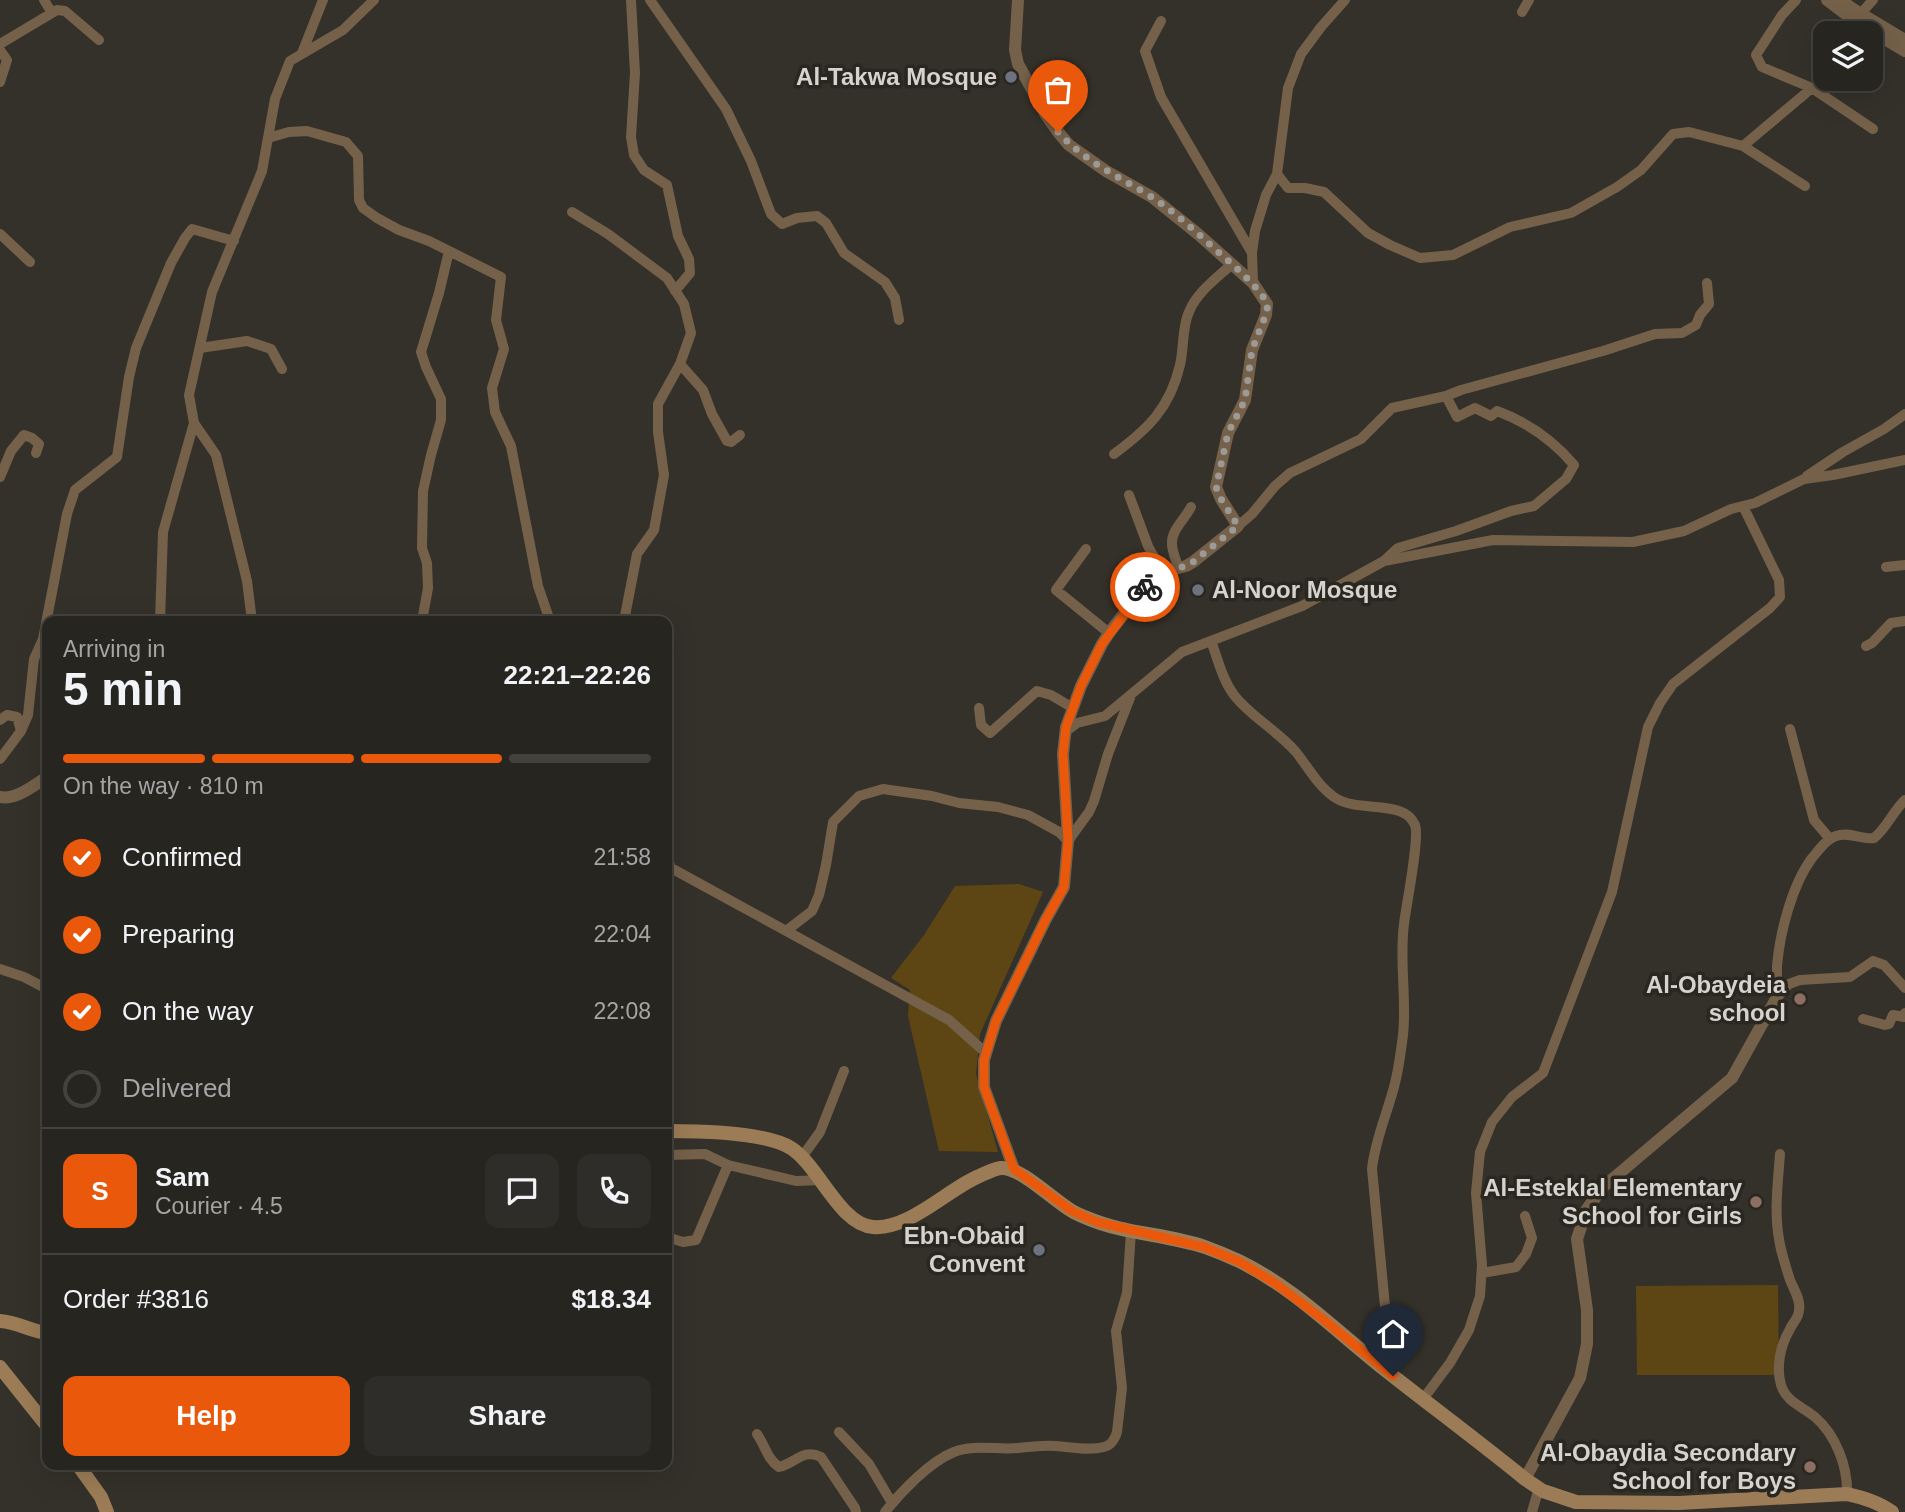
<!DOCTYPE html>
<html lang="en">
<head>
<meta charset="utf-8">
<style>
  body { margin:0; font-family:Helvetica,sans-serif; background:#2f2d29; color:#f1f3f6; height:100vh; display:flex; flex-direction:column; font-size:26px; white-space:nowrap }
  * { box-sizing:border-box; margin:0 }
  p { font-size:23px; color:#a4a5a5 }
  .icon { flex:none; width:38px; height:38px; fill:none; stroke:currentColor; stroke-width:2; stroke-linecap:round; stroke-linejoin:round }
  .map { position:relative; flex:1; overflow:hidden }
  .drawer { position:absolute; left:42px; top:616px; width:630px; height:854px; display:flex; flex-direction:column; background:#272520; border-radius:14px; box-shadow:0 7px 28px #0002,0 0 0 2px #43423e }
  .drawer>* { flex:none }
  .tools { position:absolute; left:1813px; top:21px; display:grid; gap:14px }
  .tools a { display:grid; place-items:center; width:70px; height:70px; border-radius:14px; background:#272520; box-shadow:0 7px 28px #0002,0 0 0 2px #43423e; font-size:35px }
  .pin { position:absolute; display:grid; place-items:center; width:60px; height:60px; color:#fff; margin:-72px -30px; border-radius:50% 50% 50% 0; rotate:-45deg; box-shadow:0 0 7px #0007 }
  .pin .icon { rotate:45deg }
  .courier { position:absolute; display:grid; place-items:center; width:70px; height:70px; margin:-35px; border:5px solid #ea580c; border-radius:50%; background:#fff; color:#222; box-shadow:0 2px 9px #0007 }
  .head em { font-style:normal; font-weight:700 }
  .head div { display:flex; flex-direction:column-reverse }
  .head { display:flex; align-items:center; justify-content:space-between; height:119px; padding:0 21px }
  h1 { font-size:46px; font-weight:700; line-height:52px }
  .bar { display:grid; grid-template-columns:repeat(4,1fr); gap:10px 7px; align-content:center; height:84px; padding:0 21px }
  .bar i { height:9px; border-radius:5px; background:#43423e }
  .bar .current { background:#ea580c }
  .bar p { grid-column:span 4 }
  .line { display:flex; align-items:center; gap:18px; padding:0 21px; border-top:2px solid #43423e }
  .line div { flex:1 }
  .round { display:grid; place-items:center; flex:none; width:74px; height:74px; border-radius:14px; background:#2f2d29 }
  ol { padding:0 21px; list-style:none }
  li { display:flex; align-items:center; gap:21px; height:77px }
  li p { margin-inline-start:auto }
  li .icon { padding:7px; border-radius:50%; background:#ea580c; color:#fff; stroke-width:4 }
  li:last-child { color:#a4a5a5 }
  li i { width:38px; height:38px; border:4px solid #43423e; border-radius:50% }
  .button { display:flex; gap:14px; margin-top:auto; padding:14px 21px }
  .button a { flex:1; height:80px; border-radius:14px; background:#ea580c; color:#fff; font-size:28px; font-weight:700; line-height:80px; text-align:center }
  .button a+a { background:#2f2d29; color:#f1f3f6 }
  .map>svg:first-child { display:block }
  .green { fill:#5e4614 }
  .lines { fill:none; stroke-linecap:round; stroke-linejoin:round }
  .minor { stroke:#75614a; stroke-width:10 }
  .tertiary { stroke:#75614a; stroke-width:12 }
  .secondary { stroke:#9b7c56; stroke-width:14 }
  .done { stroke:#9d9a95; stroke-width:7; stroke-dasharray:0 12.6 }
  .route { stroke:#ea580c; stroke-width:9 }
  .worship-dot { fill:#6b7280; stroke:#2a2720; stroke-width:2.5 }
  .education-dot { fill:#8d6e63; stroke:#2a2720; stroke-width:2.5 }
  .labels { text-anchor:middle; stroke-width:7; stroke-linejoin:round; paint-order:stroke }
  .poi-label { font-size:24px; font-weight:bold; fill:#d6d3cf; stroke:#2a2720; text-anchor:end }
</style>
</head>
<body>
<div class="map">
<svg width="1905" height="1512" viewBox="0 0 1905 1512">
  <rect width="100%" height="100%" fill="#34312a"/>
  <path class="green" d="M1019,884L1043,892L980,1034L976,1074L998,1152L939,1151L908,1016L910,990L891,978L924,935L955,886Z
    M1778,1285L1779,1375H1637L1636,1286Z"/>
  <g class="lines">
    <path class="minor" d="M44,0L52,13
      M631,0L635,73L631,137L634,155L644,170L667,185L678,236L689,259L690,273L675,291
      M650,0L726,109L751,161L771,214L782,224L797,218L817,216L826,223L844,253L885,282L895,298L899,320
      M1796,0L1782,15L1756,55L1762,67L1812,88L1873,129
      M1522,12L1529,0
      M1858,20L1863,11L1873,0
      M1161,21L1145,51L1161,97L1252,253
      M0,44L57,10L65,11L99,40
      M0,50L7,60L0,82
      M302,53L323,0
      M268,138L289,132L307,131L346,142L358,156L359,200L363,208L377,218L399,230L429,241L501,277L496,320L504,349L492,388L495,412L511,446L538,586L550,621
      M1743,146L1812,88
      M1277,174L1288,188H1305L1324,192L1368,233L1390,245L1420,258L1453,255L1510,227L1571,213L1617,187L1641,170L1673,134L1689,132L1743,146L1805,186
      M572,212L608,234L667,278L684,304L691,333L680,364L658,404V432L664,475L654,530L637,554L624,621
      M0,234L30,262
      M1253,283L1252,253L1255,231L1266,195L1277,174L1288,88L1301,54L1321,27L1345,0
      M200,348L247,341L271,349L282,369
      M680,364L703,390L712,414L727,441L731,442L740,435
      M194,423L216,455L247,581L252,621
      M1114,454C1148,429 1170,408 1180,365C1184,349 1182,326 1189,312C1197,292 1217,278 1232,264
      M1807,476L1843,452L1884,429L1905,414
      M0,477L11,451L24,435L32,438L39,444L36,453
      M1129,495L1148,546L1162,572
      M1238,526L1252,514L1275,486L1290,473L1361,439L1392,408L1446,396L1461,390L1603,351L1655,334L1682,333L1696,325L1700,315L1709,304L1707,283
      M1086,549L1056,590L1109,633
      M1384,561L1398,548L1456,531L1511,511L1534,506L1566,479L1574,465C1553,440 1527,422 1497,411L1491,416L1475,408L1457,417L1446,396
      M1178,567C1176,560 1172,551 1172,544C1171,530 1185,519 1191,507
      M1886,567L1905,565
      M160,621L163,532L194,423L189,395L212,292L262,171L275,99L290,61L343,30L374,0
      M422,621L428,588L427,563L422,548L423,491L431,455L441,420V399L426,367L421,352L439,293L449,251
      M1211,641C1218,659 1222,679 1234,695C1251,717 1278,731 1296,752C1308,767 1318,786 1334,797C1358,814 1404,798 1415,825C1420,838 1406,906 1404,924C1399,961 1407,999 1403,1035C1401,1051 1399,1067 1395,1083C1388,1112 1375,1139 1372,1169L1386,1317L1385,1340L1378,1364
      M1866,646L1872,643L1891,623L1905,621
      M979,708L981,725L990,733L1037,691L1051,695L1073,708
      M0,720L7,715L17,717L21,731
      M1790,729L1814,820L1830,839
      M1065,732L1077,723L1105,716L1182,652L1302,606L1384,561L1493,540L1633,542L1684,531L1731,509L1755,503L1804,479L1833,475L1905,460
      M0,759L21,731L28,715L34,659L43,639L67,514L75,490L117,457L129,377L136,348L171,263L185,238L192,229L234,241
      M667,857L671,868L949,1020L986,1053
      M786,931L812,911L819,895L826,865L833,822L859,796L883,789L932,796L959,803L998,807L1028,815L1059,832L1068,841L1089,812L1094,801L1108,754L1130,698
      M0,969L24,977L47,989
      M1776,999C1777,988 1777,977 1777,966C1780,932 1792,885 1812,858C1819,850 1826,839 1836,836C1849,831 1861,840 1874,838C1887,828 1893,811 1905,800
      M1776,999L1789,984L1800,980L1850,977L1873,961L1884,965L1905,988
      M1863,1019L1885,1025L1889,1024L1893,1015L1904,1017L1905,1013
      M1780,1154C1778,1182 1774,1211 1779,1239C1781,1253 1786,1267 1790,1280C1794,1290 1801,1300 1799,1310C1799,1318 1793,1322 1790,1329C1780,1346 1776,1367 1781,1385C1787,1403 1802,1406 1815,1417C1836,1435 1848,1467 1847,1494
      M667,1155L705,1154L728,1165L696,1240L683,1242L667,1237
      M802,1157L820,1132L844,1071
      M728,1165L796,1181L821,1180
      M1482,1273L1516,1267L1526,1254L1532,1238L1525,1216
      M1423,1399L1450,1363L1469,1330L1480,1296L1482,1265L1476,1193L1480,1152L1492,1122L1512,1097L1543,1073L1612,892L1648,727L1660,703L1673,684L1770,608L1780,597L1779,580L1743,506
      M839,1432L869,1464L892,1503
      M757,1434C765,1445 767,1459 779,1467C796,1463 803,1448 821,1457L855,1508L856,1512
      M885,1512C901,1492 929,1462 954,1452C973,1444 998,1450 1018,1448C1031,1447 1043,1445 1056,1446C1071,1447 1088,1451 1104,1447C1112,1445 1115,1439 1117,1432L1122,1388L1116,1331L1127,1293L1131,1231
      M1532,1512L1539,1488"/>
    <path class="tertiary" d="M1827,0L1856,22L1905,51
      M1841,0L1853,9L1905,40
      M0,797C17,800 34,785 47,777
      M1014,1169L984,1087V1060L996,1021L1046,919L1064,887L1068,841L1063,754L1066,727L1081,686L1102,644L1109,633L1148,583L1162,572L1186,566L1193,562L1238,526L1221,499L1216,487L1228,433L1245,400L1252,350L1266,315L1267,304L1253,283L1198,234L1152,197L1106,171L1069,145L1058,132L1046,115L1018,64L1015,50L1018,0
      M1525,1479L1580,1378L1587,1344V1310L1577,1239L1587,1209L1603,1187L1732,1078L1776,999"/>
    <path class="secondary" d="M667,1131C699,1131 765,1132 791,1148C819,1166 840,1225 873,1227C908,1230 946,1191 977,1177C984,1174 993,1169 1001,1168C1021,1167 1054,1201 1072,1211C1077,1214 1082,1216 1087,1218C1124,1234 1167,1234 1205,1247C1216,1251 1228,1256 1239,1261C1291,1286 1334,1329 1379,1365C1427,1403 1477,1440 1525,1479L1543,1491L1576,1502L1679,1503L1847,1494C1864,1498 1878,1502 1892,1512
      M0,1321C17,1322 31,1331 47,1333
      M0,1367L47,1426
      M78,1465L101,1497L107,1512"/>
  </g>
  <g class="lines">
    <path class="done" d="M1058,132C1084,161 1118,176 1150,196C1174,211 1195,231 1216,250C1235,267 1254,282 1268,304L1266,314L1252,350L1245,400L1228,433L1216,487L1221,499L1238,526L1193,562L1186,566L1162,572L1145,587"/>
    <path class="route" d="M1145,587L1102,644L1081,686L1066,727L1063,754L1068,841L1064,887L1046,919L996,1021L984,1060V1087L1014,1169L1072,1211L1097,1222L1204,1247L1240,1262L1275,1283L1324,1320L1393,1376"/>
  </g>
  <g class="worship-dot">
    <circle cx="1011" cy="77" r="7"/>
    <circle cx="1198" cy="590" r="7"/>
    <circle cx="1039" cy="1250" r="7"/>
  </g>
  <g class="education-dot">
    <circle cx="1800" cy="999" r="7"/>
    <circle cx="1756" cy="1202" r="7"/>
    <circle cx="1810" cy="1467" r="7"/>
  </g>
  <g class="labels">
    <g class="poi-label">
      <text x="997" y="85">Al-Takwa Mosque</text>
      <text x="1212" y="598" text-anchor="start">Al-Noor Mosque</text>
      <text x="1786" y="993">Al-Obaydeia<tspan x="1786" dy="28">school</tspan></text>
      <text x="1742" y="1196">Al-Esteklal Elementary<tspan x="1742" dy="28">School for Girls</tspan></text>
      <text x="1025" y="1244">Ebn-Obaid<tspan x="1025" dy="28">Convent</tspan></text>
      <text x="1796" y="1461">Al-Obaydia Secondary<tspan x="1796" dy="28">School for Boys</tspan></text>
    </g>
  </g>
</svg>
<div class="tools">
<a><svg class="icon" aria-label="layers" viewBox="0 0 24 24"><path d="M12 4l9 5-9 5-9-5zM3 14l9 5 9-5"/></svg></a>
</div>
<div class="pin" style="left:1058px;top:132px;background:#ea580c"><svg class="icon" aria-label="bag" viewBox="0 0 24 24"><path d="M5 8h14l-1 12H6zM9 8a3 3 0 0 1 6 0"/></svg></div>
<div class="pin" style="left:1393px;top:1376px;background:#1f2937"><svg class="icon" aria-label="home" viewBox="0 0 24 24"><path d="M3 11l9-7 9 7M6 9v11h12V9"/></svg></div>
<div class="courier" style="left:1145px;top:587px"><svg class="icon" aria-label="bike" viewBox="0 0 24 24"><circle cx="6" cy="16" r="4"/><circle cx="18" cy="16" r="4"/><path d="M6 16l4-8h5l3 8M10 8l3 8H6M13 5h3"/></svg></div>
<section class="drawer">
<div class="head"><div><h1>5 min</h1><p>Arriving in</p></div><em>22:21–22:26</em></div>
<div class="bar"><i class="current"></i><i class="current"></i><i class="current"></i><i></i><p>On the way · 810 m</p></div>
<ol>
<li><svg class="icon" aria-label="check" viewBox="0 0 24 24"><path d="M5 12l5 5 9-10"/></svg>Confirmed<p>21:58</p></li>
<li><svg class="icon" aria-label="check" viewBox="0 0 24 24"><path d="M5 12l5 5 9-10"/></svg>Preparing<p>22:04</p></li>
<li><svg class="icon" aria-label="check" viewBox="0 0 24 24"><path d="M5 12l5 5 9-10"/></svg>On the way<p>22:08</p></li>
<li><i></i>Delivered</li>
</ol>
<div class="line" style="height:126px"><b class="round" style="background:#ea580c;color:#fff">S</b><div><b>Sam</b><p>Courier · 4.5</p></div><a class="round"><svg class="icon" aria-label="chat" viewBox="0 0 24 24"><path d="M4 5h16v11H9l-5 4z"/></svg></a><a class="round"><svg class="icon" aria-label="phone" viewBox="0 0 24 24"><path d="M5 4h4l2 5-3 2q2 4 5 5l2-3 5 2v4C11 20 4 13 5 4z"/></svg></a></div>
<div class="line" style="height:91px"><div>Order #3816</div><b>$18.34</b></div>
<div class="button"><a>Help</a><a>Share</a></div>
</section>
</div>
</body>
</html>
